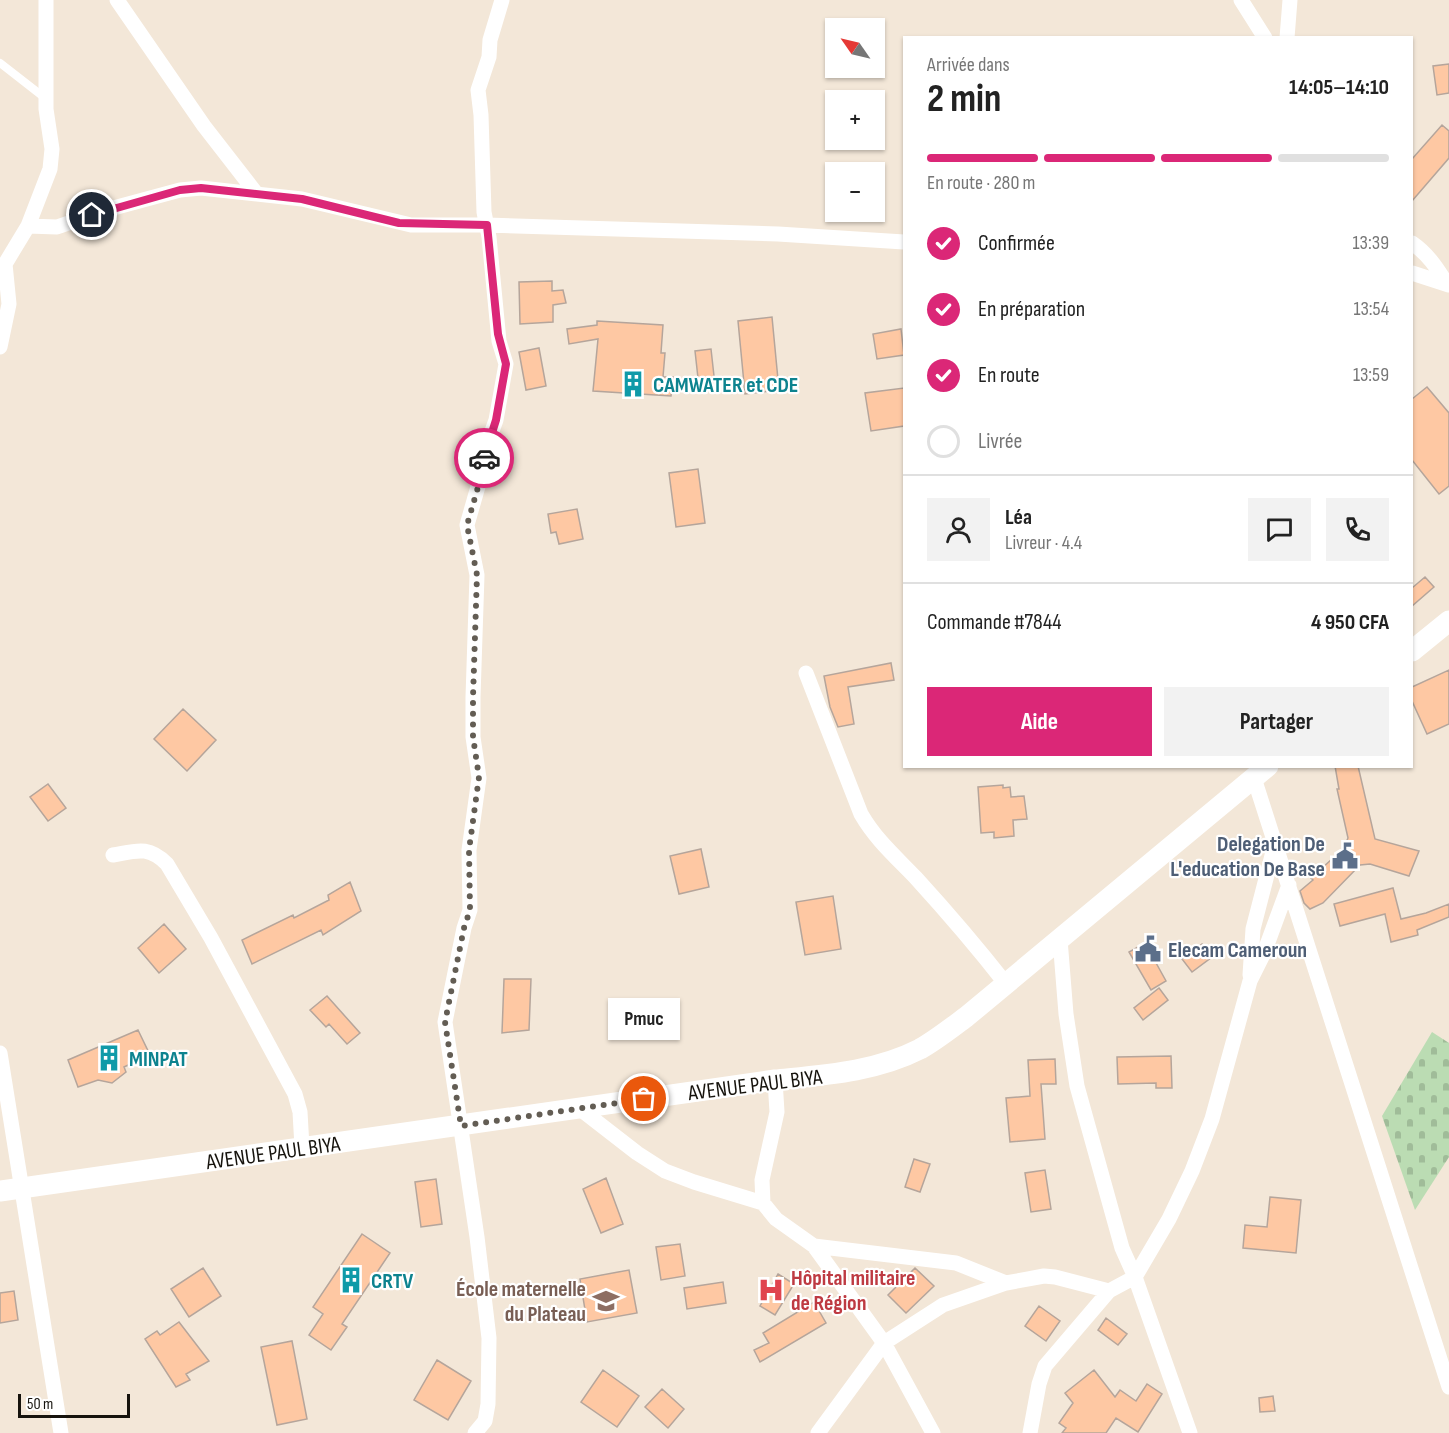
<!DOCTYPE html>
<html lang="fr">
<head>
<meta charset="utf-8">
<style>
  body { margin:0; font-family:"Sofia Sans Condensed",sans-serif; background:#f2f2f2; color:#222; height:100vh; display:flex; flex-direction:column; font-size:22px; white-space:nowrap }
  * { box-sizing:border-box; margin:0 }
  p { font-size:20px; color:#767676 }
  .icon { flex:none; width:33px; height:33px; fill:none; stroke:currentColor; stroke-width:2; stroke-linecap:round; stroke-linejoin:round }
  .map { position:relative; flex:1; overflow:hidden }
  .side { position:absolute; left:903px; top:36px; width:510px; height:732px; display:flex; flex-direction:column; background:#fff; border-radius:0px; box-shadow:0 2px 4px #0004 }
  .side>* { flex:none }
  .needle { width:39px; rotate:304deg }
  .controls { position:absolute; left:825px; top:18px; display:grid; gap:12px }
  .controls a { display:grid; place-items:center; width:60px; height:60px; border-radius:0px; background:#fff; box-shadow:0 2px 4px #0004; font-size:30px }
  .scale { position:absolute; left:18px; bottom:15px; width:112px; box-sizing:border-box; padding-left:6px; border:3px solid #16130d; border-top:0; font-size:16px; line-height:21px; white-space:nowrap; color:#16130d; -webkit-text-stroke:4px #fff; paint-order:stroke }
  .pin { position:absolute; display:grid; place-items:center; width:51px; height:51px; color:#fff; margin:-26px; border:3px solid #fff; border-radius:50%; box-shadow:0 2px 6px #0007 }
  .courier { position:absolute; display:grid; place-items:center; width:60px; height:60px; margin:-30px; border:4px solid #db2777; border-radius:50%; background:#fff; color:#222; box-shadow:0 2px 8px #0007 }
  .bubble { position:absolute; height:42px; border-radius:0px; background:#fff; box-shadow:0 2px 4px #0004; font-size:20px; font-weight:700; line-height:42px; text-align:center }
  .summary em { font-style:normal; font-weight:700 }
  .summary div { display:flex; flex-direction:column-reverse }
  .summary { display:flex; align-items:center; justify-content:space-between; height:102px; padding:0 24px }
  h1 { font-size:39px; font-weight:700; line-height:45px }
  .bar { display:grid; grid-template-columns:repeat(4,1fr); gap:9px 6px; align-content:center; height:72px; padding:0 24px }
  .bar i { height:8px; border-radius:4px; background:#e0e0e0 }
  .bar .current { background:#db2777 }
  .bar p { grid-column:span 4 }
  .line { display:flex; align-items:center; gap:15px; padding:0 24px; border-top:2px solid #e0e0e0 }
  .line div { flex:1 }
  .round { display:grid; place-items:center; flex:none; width:63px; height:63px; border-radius:0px; background:#f2f2f2 }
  ol { padding:0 24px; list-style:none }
  li { display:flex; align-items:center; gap:18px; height:66px }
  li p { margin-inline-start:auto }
  li .icon { padding:6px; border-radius:50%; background:#db2777; color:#fff; stroke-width:4 }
  li:last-child { color:#767676 }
  li i { width:33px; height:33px; border:3px solid #e0e0e0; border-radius:50% }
  .action { display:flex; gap:12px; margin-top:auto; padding:12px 24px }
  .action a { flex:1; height:69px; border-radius:0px; background:#db2777; color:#fff; font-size:24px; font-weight:700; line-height:69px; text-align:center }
  .action a+a { background:#f2f2f2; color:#222 }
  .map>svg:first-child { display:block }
  .cemetery { fill:url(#cemetery-stones) }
  .building { fill:#fec8a3; stroke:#b5a59b; stroke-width:1.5 }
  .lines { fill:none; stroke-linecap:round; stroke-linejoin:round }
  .lane { stroke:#fff; stroke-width:8 }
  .street { stroke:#fff; stroke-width:15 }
  .secondary { stroke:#fff; stroke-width:21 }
  .done { stroke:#635d54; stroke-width:6; stroke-dasharray:0 10.8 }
  .route { stroke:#db2777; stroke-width:8 }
  .labels { text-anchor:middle; stroke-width:4.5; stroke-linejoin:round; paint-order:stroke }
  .culture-label { font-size:22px; font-weight:bold; fill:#0d838f; stroke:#fff; text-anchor:start }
  .service-label { font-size:22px; font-weight:bold; fill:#4e5e75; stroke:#fff; text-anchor:end }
  .street-label { font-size:22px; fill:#16130d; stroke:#fff }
  .health-label { font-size:22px; font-weight:bold; fill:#be3a42; stroke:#fff; text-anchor:start }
  .education-label { font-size:22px; font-weight:bold; fill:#785e54; stroke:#fff; text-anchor:end }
</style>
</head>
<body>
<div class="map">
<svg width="1449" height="1433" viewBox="0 0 1449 1433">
  <defs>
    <pattern id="cemetery-stones" width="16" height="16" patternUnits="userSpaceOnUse" patternTransform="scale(1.5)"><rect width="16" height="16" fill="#bbdcb3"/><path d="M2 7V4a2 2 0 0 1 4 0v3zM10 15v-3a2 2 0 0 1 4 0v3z" fill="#a0bc99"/></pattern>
  </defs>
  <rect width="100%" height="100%" fill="#f3e7d8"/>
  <path class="cemetery" d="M1432,1032L1449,1043V1157L1415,1210L1382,1116Z"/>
  <path class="building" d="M1449,64V93L1437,95L1433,66Z
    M1442,125L1449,131V158L1412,201V159Z
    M552,281V291L563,290L566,303L553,305V322L520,324L519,282Z
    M772,317L779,390L745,394L738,321Z
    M597,321L663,325L661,353H665L663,377H673L671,396L593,391L598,339L569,344L567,329L597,325Z
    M901,329L904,355L877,359L873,334Z
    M539,348L546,386L526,390L519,352Z
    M711,349L715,385L699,387L695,351Z
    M1427,387L1449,413V486L1439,494L1412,460V399Z
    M904,388V426L871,431L865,393Z
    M698,469L705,523L676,527L669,473Z
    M577,509L583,539L559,544L556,532L551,533L548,514Z
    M1425,577L1434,587L1412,606V588Z
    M891,663L894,680L848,687L854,724L838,727L830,707L824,676Z
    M1449,670V724L1427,734L1412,701V687Z
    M183,709L216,740L187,771L154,739Z
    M1335,766H1358L1375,839L1419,851L1409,876L1370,864L1360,865L1323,903L1310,909L1304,903L1300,891L1313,880L1311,878L1343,849L1348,838L1337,789H1339Z
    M48,784L66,808L48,821L30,797Z
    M1003,785V788L1010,787L1011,797L1024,796L1027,819L1013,820L1014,836L994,838V832L981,833L978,787Z
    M701,849L709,887L679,894L670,856Z
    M350,882L361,911L323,935L321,930L252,964L242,940L293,915L294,918L329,900L328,895Z
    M1393,888L1401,919L1426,913L1449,904V917L1417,930L1418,935L1391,942L1385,914L1340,926L1334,904Z
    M833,896L841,949L805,955L796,902Z
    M164,924L186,949L159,973L138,948Z
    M1145,943L1166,981L1151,990L1129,952Z
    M1202,944L1212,957L1192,972L1182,959Z
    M504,979H531L529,1030L502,1033Z
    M1159,988L1168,1000L1143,1020L1134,1008Z
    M327,996L360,1033L347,1044L329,1024L326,1027L310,1010Z
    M138,1030L150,1055L124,1067L126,1072L112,1083L98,1080L78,1087L68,1060Z
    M1171,1056L1172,1088H1156V1083L1118,1084L1117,1057Z
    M1055,1059L1056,1084H1041L1045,1139L1010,1142L1006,1098L1030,1096L1028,1060Z
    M914,1159L930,1164L920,1192L905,1187Z
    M1045,1170L1051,1209L1031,1212L1025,1173Z
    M606,1178L623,1224L601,1233L583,1189Z
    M436,1179L442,1224L421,1227L415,1182Z
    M1270,1197L1301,1200L1296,1253L1243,1248L1245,1225L1267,1227Z
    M362,1234L390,1253L342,1324L347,1327L331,1350L309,1335L323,1314L313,1307Z
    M680,1244L685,1276L661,1280L656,1247Z
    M203,1268L221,1296L189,1317L171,1289Z
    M915,1268L934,1286L906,1313L888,1295Z
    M629,1270L637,1313L587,1322L580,1279Z
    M778,1274L794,1284L775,1315L760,1306Z
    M723,1282L726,1303L687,1309L684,1288Z
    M14,1291L18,1320L0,1323V1293Z
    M814,1302L826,1323L760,1362L754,1350L769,1343L763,1333Z
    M1039,1306L1060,1321L1046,1341L1025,1326Z
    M1106,1318L1127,1334L1118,1345L1098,1330Z
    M179,1322L209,1361L186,1374L190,1380L176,1387L145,1339L157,1331L160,1335Z
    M292,1341L307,1419L277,1425L261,1347Z
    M437,1360L471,1381L448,1420L414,1400Z
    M603,1370L639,1396L617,1427L581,1402Z
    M1094,1370L1115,1397L1120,1390L1136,1401L1147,1384L1162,1394L1138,1432L1116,1418L1106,1433H1062L1066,1428L1059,1423L1073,1403L1065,1393Z
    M662,1389L684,1409L668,1428L645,1407Z
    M1273,1396L1275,1411L1260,1412L1259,1398Z"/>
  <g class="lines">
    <path class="lane" d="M0,63L45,98"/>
    <path class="street" d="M117,0L204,126L256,193
      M1241,0L1265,38
      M1287,38L1290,0
      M28,226L57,227L106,210L180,190L201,188L302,199L411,225H487L778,234L904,242
      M1412,243C1428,254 1437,268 1447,284
      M1412,273L1449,285
      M0,347L9,304L5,264L28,226L50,169L52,149L46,109V0
      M806,673L861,814C876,840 896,857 916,878C947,912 977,947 1006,984
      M1254,778L1449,1387
      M113,855C136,851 148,845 167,864L211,938L295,1094L300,1112L302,1147
      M1060,939L1066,1014L1077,1086L1122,1248L1135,1277L1190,1433
      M1250,975L1253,929L1275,844
      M0,1053L61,1433
      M579,1108L637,1153L665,1171L694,1182L763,1203L776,1219L814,1246L884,1343L933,1433
      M763,1203L762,1180L777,1112L775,1080
      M814,1246L956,1263L1006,1283
      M475,1433L485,1421L488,1404L489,1338L477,1237L445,1022L464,928L470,910L469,850L479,778L473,737V697L477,575L467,525L483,469L487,445L496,420L506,364L499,341L489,237L484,212L481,115L478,90L489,57L490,40L502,0
      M818,1433L884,1343L943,1305L1006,1283L1044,1276L1055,1277L1109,1291
      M1030,1433L1039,1384L1045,1366L1109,1291L1135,1277L1169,1219L1192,1171L1212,1119L1250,981L1264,953L1289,885"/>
    <path class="secondary" d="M1412,651L1449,621
      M0,1191L775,1080C824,1075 875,1072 920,1049C936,1040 951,1028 966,1017L1268,766"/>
  </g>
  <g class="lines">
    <path class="done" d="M484,458L483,470L467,525L477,575L473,697V737L479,777L469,850L470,910L464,928L445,1022L461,1126L644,1099"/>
    <path class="route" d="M92,215L180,190L201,188L302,199L399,223L487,225L498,334L506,364L496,420L484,458"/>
  </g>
  <defs>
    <g id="building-bare" transform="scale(2.07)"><path d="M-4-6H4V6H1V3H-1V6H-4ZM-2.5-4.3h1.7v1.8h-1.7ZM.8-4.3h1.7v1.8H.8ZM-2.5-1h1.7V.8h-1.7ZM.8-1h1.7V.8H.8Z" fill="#0f9aa8" stroke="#fff" stroke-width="2.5" paint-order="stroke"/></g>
    <g id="civic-bare" transform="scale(2.07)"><path d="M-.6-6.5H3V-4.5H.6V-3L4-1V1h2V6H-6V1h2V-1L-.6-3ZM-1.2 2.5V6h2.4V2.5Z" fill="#5c6f8a" stroke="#fff" stroke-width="2.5" paint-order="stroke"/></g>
    <g id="hospital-bare" transform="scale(2.07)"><path d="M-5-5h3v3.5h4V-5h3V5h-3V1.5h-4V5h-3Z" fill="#e0444e" stroke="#fff" stroke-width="2.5" paint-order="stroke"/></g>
    <g id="school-bare" transform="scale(2.07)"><path d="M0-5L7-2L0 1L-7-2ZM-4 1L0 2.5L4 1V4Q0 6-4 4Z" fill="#8d6e63" stroke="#fff" stroke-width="2.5" paint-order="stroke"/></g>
  </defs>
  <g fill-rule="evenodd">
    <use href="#building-bare" x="633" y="384"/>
    <use href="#civic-bare" x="1345" y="856"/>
    <use href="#civic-bare" x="1148" y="949"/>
    <use href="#building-bare" x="109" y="1058"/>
    <use href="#building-bare" x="351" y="1280"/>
    <use href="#hospital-bare" x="771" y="1290"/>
    <use href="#school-bare" x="606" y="1301"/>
  </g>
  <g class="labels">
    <g class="culture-label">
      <text x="653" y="392">CAMWATER et CDE</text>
      <text x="129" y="1066">MINPAT</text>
      <text x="371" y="1288">CRTV</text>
    </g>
    <g class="service-label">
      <text x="1325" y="851">Delegation De<tspan x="1325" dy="25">L'education De Base</tspan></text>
      <text x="1168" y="957" text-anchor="start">Elecam Cameroun</text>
    </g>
    <g class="street-label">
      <text transform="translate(755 1084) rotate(-7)" y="8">AVENUE PAUL BIYA</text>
      <text transform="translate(273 1152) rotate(-8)" y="8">AVENUE PAUL BIYA</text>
    </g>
    <g class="health-label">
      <text x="791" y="1285">Hôpital militaire<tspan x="791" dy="25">de Région</tspan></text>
    </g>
    <g class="education-label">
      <text x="586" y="1296">École maternelle<tspan x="586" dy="25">du Plateau</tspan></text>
    </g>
  </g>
</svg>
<div class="controls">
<a><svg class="needle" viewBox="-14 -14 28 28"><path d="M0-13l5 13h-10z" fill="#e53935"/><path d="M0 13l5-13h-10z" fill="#767676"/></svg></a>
<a>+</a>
<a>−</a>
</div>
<div class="scale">50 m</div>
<div class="pin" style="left:644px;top:1099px;background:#ea580c"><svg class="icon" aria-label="bag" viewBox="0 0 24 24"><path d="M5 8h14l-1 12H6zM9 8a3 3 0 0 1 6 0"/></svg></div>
<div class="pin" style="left:92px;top:215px;background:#1f2937"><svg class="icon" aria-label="home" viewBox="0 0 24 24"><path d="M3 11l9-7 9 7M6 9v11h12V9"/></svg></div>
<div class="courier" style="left:484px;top:458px"><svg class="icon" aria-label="car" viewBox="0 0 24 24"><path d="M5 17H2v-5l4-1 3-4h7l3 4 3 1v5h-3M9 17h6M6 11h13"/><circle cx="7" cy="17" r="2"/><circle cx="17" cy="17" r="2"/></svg></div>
<div class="bubble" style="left:608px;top:998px;width:72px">Pmuc</div>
<section class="side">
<div class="summary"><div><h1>2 min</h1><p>Arrivée dans</p></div><em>14:05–14:10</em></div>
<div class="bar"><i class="current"></i><i class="current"></i><i class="current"></i><i></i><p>En route · 280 m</p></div>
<ol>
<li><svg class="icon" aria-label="check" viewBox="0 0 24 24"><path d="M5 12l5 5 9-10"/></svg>Confirmée<p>13:39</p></li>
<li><svg class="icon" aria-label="check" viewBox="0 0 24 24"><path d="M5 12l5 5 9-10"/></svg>En préparation<p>13:54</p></li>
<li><svg class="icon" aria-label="check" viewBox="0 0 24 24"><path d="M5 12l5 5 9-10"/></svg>En route<p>13:59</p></li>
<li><i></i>Livrée</li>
</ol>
<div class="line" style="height:108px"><a class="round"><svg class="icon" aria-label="person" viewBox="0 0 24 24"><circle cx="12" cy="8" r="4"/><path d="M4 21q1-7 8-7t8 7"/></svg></a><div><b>Léa</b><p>Livreur · 4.4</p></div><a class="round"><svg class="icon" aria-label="chat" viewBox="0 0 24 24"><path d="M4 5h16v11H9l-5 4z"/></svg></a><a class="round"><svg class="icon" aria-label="phone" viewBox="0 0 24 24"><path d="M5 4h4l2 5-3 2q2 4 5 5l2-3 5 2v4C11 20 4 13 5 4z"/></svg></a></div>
<div class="line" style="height:78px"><div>Commande #7844</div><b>4 950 CFA</b></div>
<div class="action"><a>Aide</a><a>Partager</a></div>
</section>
</div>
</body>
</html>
